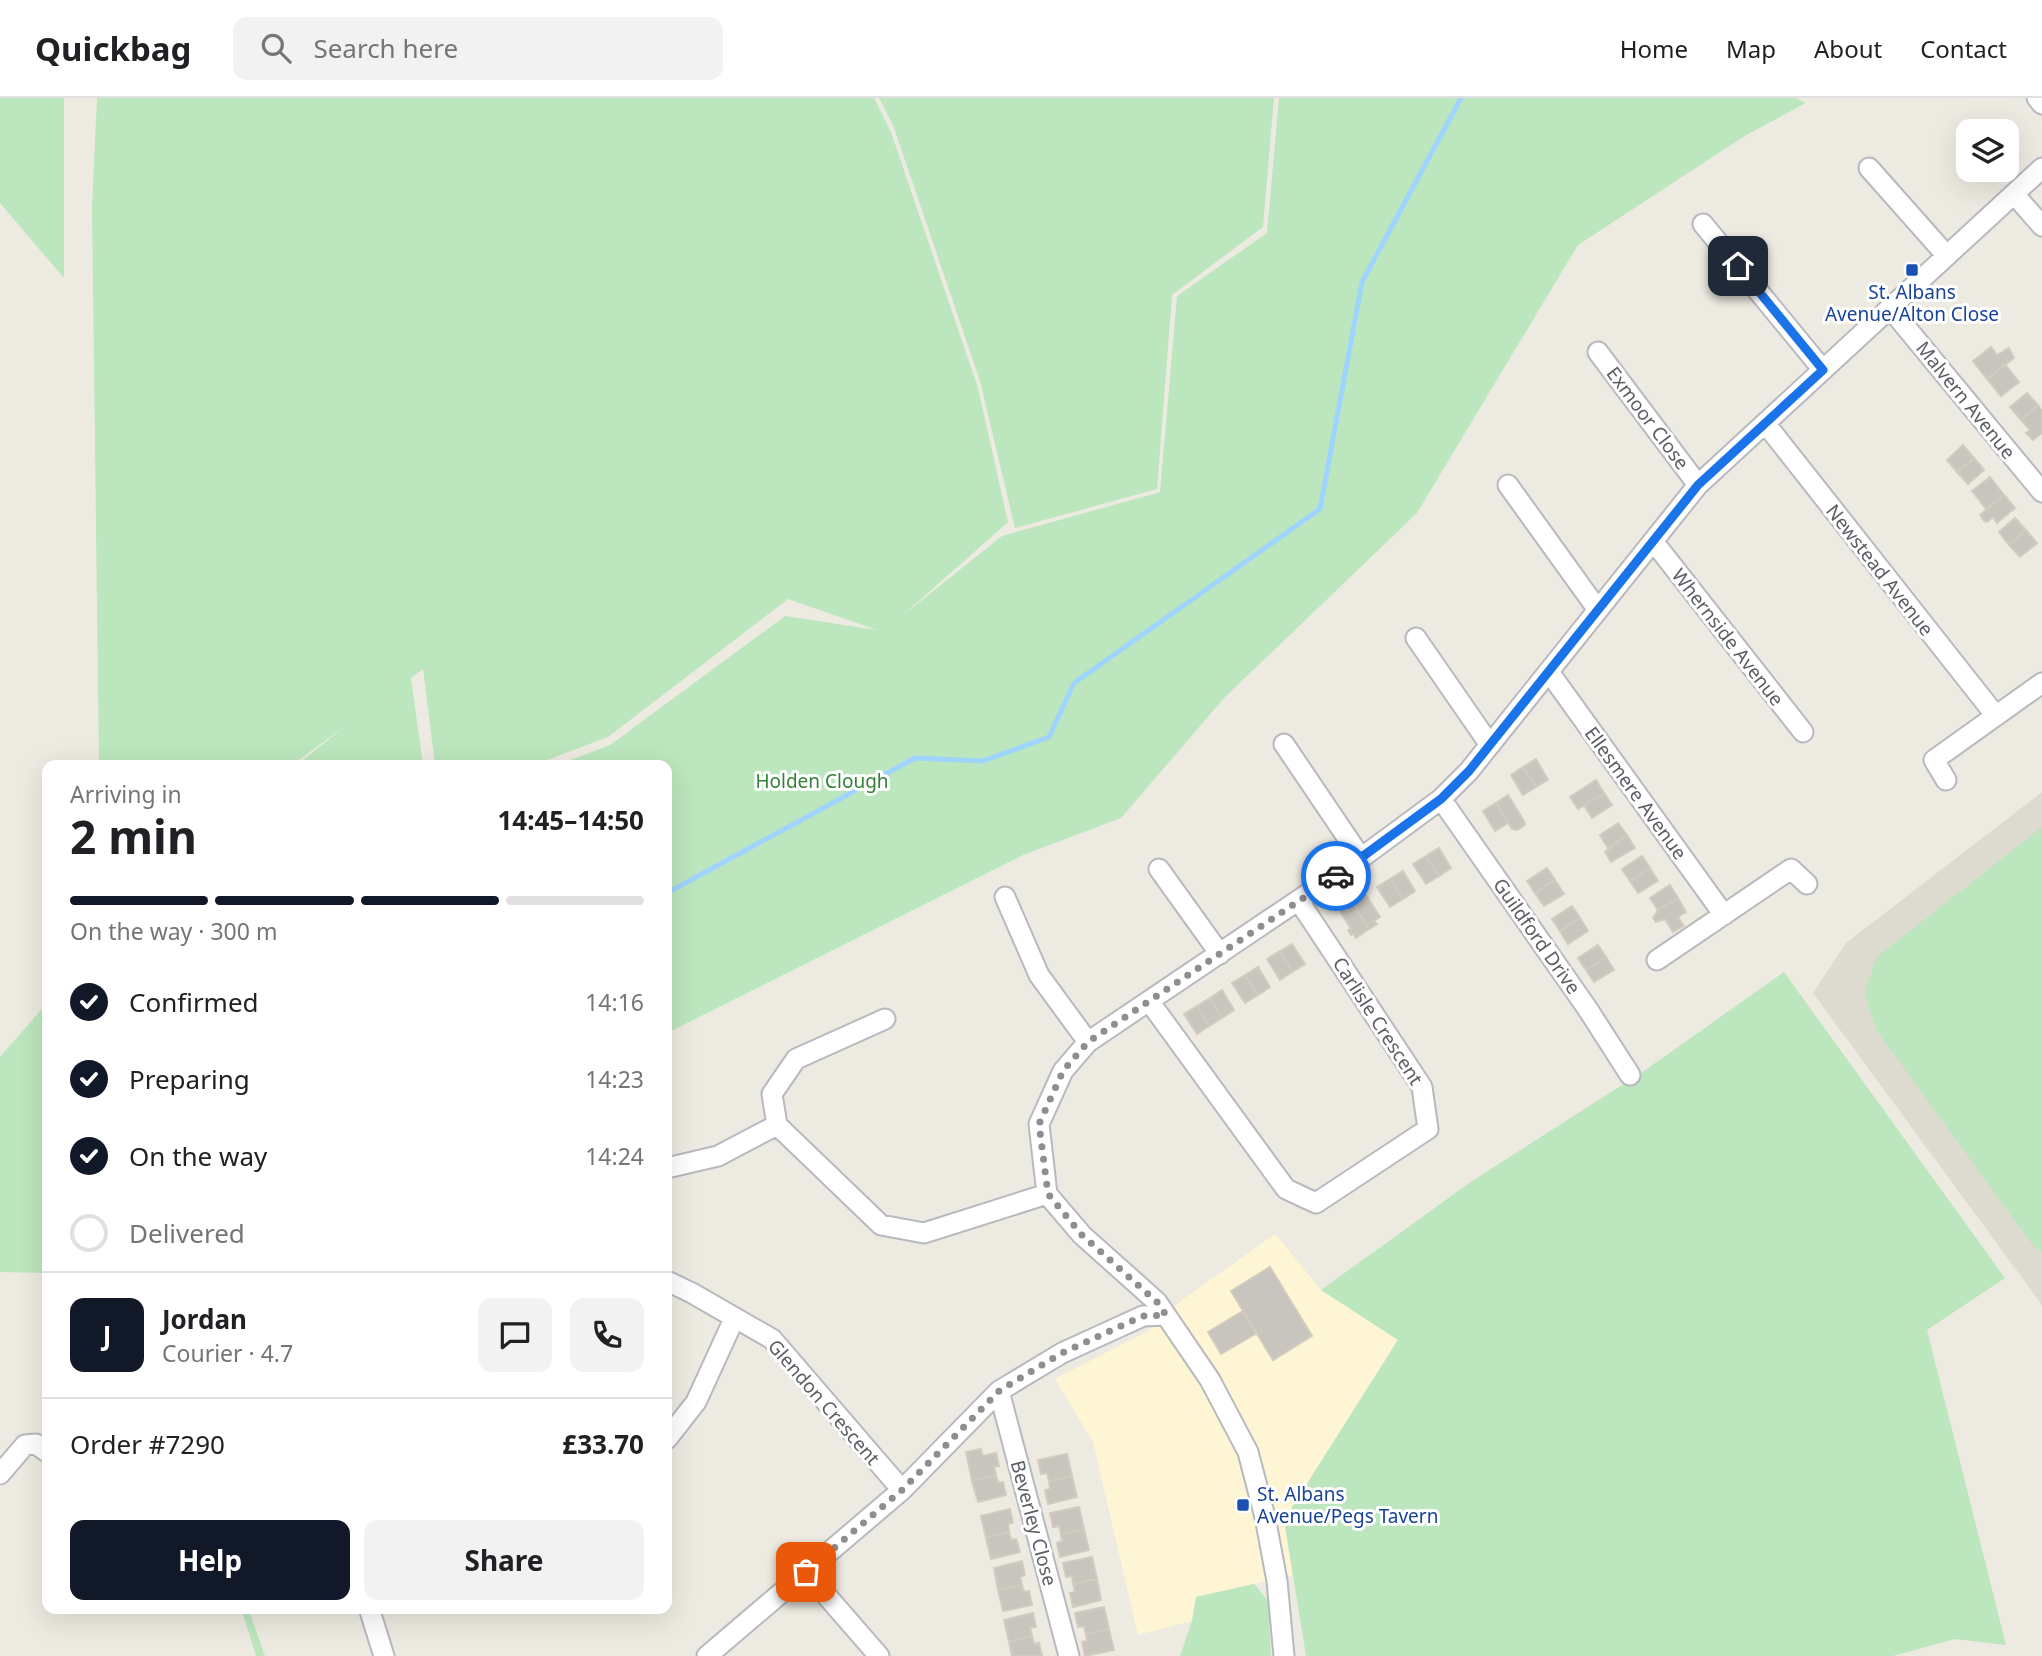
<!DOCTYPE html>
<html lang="en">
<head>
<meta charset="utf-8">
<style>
  body { margin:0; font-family:"Noto Sans",sans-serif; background:#f2f2f2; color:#202124; height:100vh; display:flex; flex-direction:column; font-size:26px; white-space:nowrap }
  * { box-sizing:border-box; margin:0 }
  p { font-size:23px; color:#757577 }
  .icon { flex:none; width:38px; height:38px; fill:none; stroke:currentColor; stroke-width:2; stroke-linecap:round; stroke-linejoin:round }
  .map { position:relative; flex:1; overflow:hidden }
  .side { position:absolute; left:42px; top:662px; width:630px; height:854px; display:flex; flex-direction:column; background:#fff; border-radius:14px; box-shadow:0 7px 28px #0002 }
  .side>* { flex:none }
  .tools { position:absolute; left:1956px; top:21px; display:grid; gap:14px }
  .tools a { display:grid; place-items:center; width:63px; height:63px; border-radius:14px; background:#fff; box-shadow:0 7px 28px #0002; font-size:35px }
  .pin { position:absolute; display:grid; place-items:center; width:60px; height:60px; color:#fff; margin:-30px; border-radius:14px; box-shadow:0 4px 10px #0006 }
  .courier { position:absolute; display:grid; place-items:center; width:70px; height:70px; margin:-35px; border:5px solid #1a73e8; border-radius:50%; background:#fff; color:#222; box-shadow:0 2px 9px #0007 }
  .headline em { font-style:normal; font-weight:700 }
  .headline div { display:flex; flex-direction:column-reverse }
  .headline { display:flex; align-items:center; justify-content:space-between; height:119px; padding:0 28px }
  h1 { font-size:46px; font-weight:700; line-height:52px }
  .bar { display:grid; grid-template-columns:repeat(4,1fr); gap:10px 7px; align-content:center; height:84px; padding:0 28px }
  .bar i { height:9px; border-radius:5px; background:#e0e0e0 }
  .bar .active { background:#111827 }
  .bar p { grid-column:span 4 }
  .line { display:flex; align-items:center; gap:18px; padding:0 28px; border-top:2px solid #e0e0e0 }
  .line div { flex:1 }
  .round { display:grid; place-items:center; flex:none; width:74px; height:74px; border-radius:14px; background:#f2f2f2 }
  ol { padding:0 28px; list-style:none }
  li { display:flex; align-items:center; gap:21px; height:77px }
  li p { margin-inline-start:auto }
  li .icon { padding:7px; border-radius:50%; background:#111827; color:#fff; stroke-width:4 }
  li:last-child { color:#757577 }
  li i { width:38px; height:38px; border:4px solid #e0e0e0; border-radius:50% }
  .action { display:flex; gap:14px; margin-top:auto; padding:14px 28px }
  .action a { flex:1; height:80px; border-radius:14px; background:#111827; color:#fff; font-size:28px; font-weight:700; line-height:80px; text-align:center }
  .action a+a { background:#f2f2f2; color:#202124 }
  header { display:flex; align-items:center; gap:42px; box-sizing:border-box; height:98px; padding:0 35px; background:#fff; border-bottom:2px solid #e0e0e0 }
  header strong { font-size:33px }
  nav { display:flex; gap:38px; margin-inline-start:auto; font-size:24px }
  .search { width:490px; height:63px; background:#f2f2f2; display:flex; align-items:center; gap:18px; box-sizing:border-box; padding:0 24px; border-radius:14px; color:#757577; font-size:26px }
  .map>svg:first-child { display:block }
  .commercial { fill:#fef5d5 }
  .education { fill:#dddad0 }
  .green { fill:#bce6bd }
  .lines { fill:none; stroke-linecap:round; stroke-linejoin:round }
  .stream { stroke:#9fd4ff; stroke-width:5 }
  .building { fill:#c8c4be; stroke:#d2ccbf; stroke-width:2 }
  .minor-casing { stroke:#b7b9be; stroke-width:23 }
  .minor { stroke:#fff; stroke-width:19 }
  .done { stroke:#8d8f8f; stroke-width:7; stroke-dasharray:0 12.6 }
  .route { stroke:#1a73e8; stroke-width:9 }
  .transit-dot { fill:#1a4fb4; stroke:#fff; stroke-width:2.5 }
  .labels { text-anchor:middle; stroke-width:6; stroke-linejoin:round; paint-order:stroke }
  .transit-label { font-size:19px; fill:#164399; stroke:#fff }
  .street-label { font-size:19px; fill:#5a5d63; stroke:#fff }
  .park-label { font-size:19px; fill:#318236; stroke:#fff }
</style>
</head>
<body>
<header>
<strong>Quickbag</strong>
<div class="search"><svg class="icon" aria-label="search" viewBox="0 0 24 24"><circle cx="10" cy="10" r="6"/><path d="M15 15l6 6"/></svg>Search here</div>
<nav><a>Home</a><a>Map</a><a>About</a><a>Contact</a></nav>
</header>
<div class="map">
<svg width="2042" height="1558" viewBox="0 0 2042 1558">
  <rect width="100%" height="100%" fill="#edebe1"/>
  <path class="commercial" d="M1275,1136L1321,1192L1398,1241L1284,1422L1293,1477L1196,1499L1192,1523L1138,1537L1093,1344L1055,1281L1148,1233L1182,1202Z"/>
  <path class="education" d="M2042,694V1207L1813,895L1846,845Z"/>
  <path class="green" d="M0,0H64V180L0,105Z
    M97,0H874L891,34L978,290L1008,424L902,518L1002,438L1160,394L1177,198L1267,135L1279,0H1796L1806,5L1743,39L1578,147L1417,415L1225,599L1121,720L1023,757L667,935V667H558L610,647L785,518L877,532L788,501L608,639L534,667H435L423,571L411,580L423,667H297L345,628L292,667H99L92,109Z
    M879,0H1274L1263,129L1172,197L1157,391L1015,430L980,283L893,27Z
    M2042,729V1154L2034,1149L1877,933L1864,895L1877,859Z
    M1784,874L2005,1180L1927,1232L2006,1547L1955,1541L1893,1558H1306L1284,1422L1398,1242L1321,1192L1472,1083L1644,973Z
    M47,905V1175L0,1174V959Z
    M1254,1486L1268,1503L1271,1558H1180L1192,1523L1196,1499Z
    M241,1510H248L265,1558H256Z"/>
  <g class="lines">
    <path class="stream" d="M667,795L915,660L983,663L1049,639L1074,585L1320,411L1362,184L1461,0"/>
  </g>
  <path class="building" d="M1991,249L1997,257L2009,250L2014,260L1987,281L1973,263Z
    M2005,266L2019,284L2001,298L1987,281Z
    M2027,295L2038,307L2021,322L2010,309Z
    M2038,307L2042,313V335L2033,342L2026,335L2030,332L2021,322Z
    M1963,347L1974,360L1957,374L1947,362Z
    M1974,360L1984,372L1968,386L1957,374Z
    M1990,379L2004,397L1986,411L1972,393Z
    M2004,397L2015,410L1997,425L1993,419L1987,424L1984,423L1980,417Z
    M2015,420L2026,432L2009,447L1999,434Z
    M2026,432L2037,445L2020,459L2009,447Z
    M1536,661L1548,682L1536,689L1523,669Z
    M1523,669L1536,689L1523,697L1511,677Z
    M1596,682L1604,695L1578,711L1570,699Z
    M1604,695L1612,707L1592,720L1584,707Z
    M1508,697L1524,723L1525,727L1517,732L1512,731L1496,705Z
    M1496,705L1508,725L1495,733L1483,713Z
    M1618,725L1627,737L1608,750L1600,737Z
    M1627,737L1635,750L1611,764L1605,754Z
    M1439,750L1451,770L1439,778L1426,758Z
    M1426,758L1439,778L1426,786L1413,766Z
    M1642,758L1650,770L1630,783L1622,771Z
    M1547,770L1555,782L1535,795L1527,783Z
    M1650,770L1658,783L1638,795L1630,783Z
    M1403,773L1415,793L1403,801L1390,781Z
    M1390,781L1403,801L1390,809L1377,789Z
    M1555,782L1564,796L1544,808L1535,795Z
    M1670,787L1678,800L1658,812L1650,800Z
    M1366,797L1380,819L1374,823L1377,826L1369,831L1353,805Z
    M1678,800L1686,814L1678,819L1684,828L1673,834L1665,821L1656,824L1653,820L1658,812Z
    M1353,805L1369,831L1356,840L1353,835L1351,837L1348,832L1351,831L1340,813Z
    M1572,808L1580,820L1560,833L1552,821Z
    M1580,820L1588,833L1568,846L1560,833Z
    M1292,846L1305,866L1292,874L1280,853Z
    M1598,847L1606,859L1586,872L1578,860Z
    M1280,853L1292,874L1280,882L1267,861Z
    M1606,859L1614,872L1594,884L1586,872Z
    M1258,869L1270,889L1258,897L1245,877Z
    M1245,877L1258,897L1245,905L1232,885Z
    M1222,892L1234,912L1222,920L1210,900Z
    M1210,900L1222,920L1209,928L1197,908Z
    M1197,908L1209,928L1197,936L1184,916Z
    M1270,1169L1312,1238L1273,1262L1231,1193Z
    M1243,1213L1257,1235L1221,1256L1208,1234Z
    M981,1351L983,1358L996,1355L999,1368L994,1369L996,1377L972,1383L966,1354Z
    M1067,1356L1072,1378L1049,1383L1047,1375L1041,1376L1038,1362Z
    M996,1377L998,1385L1003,1384L1006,1397L978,1404L972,1383Z
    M1072,1378L1077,1399L1048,1406L1045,1392L1050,1391L1049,1383Z
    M1079,1409L1084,1431L1061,1436L1059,1428L1053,1429L1050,1415Z
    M1010,1411L1013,1425L1008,1426L1009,1434L986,1440L981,1418Z
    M1084,1431L1089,1452L1060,1459L1057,1445L1062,1443L1061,1436Z
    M1009,1434L1011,1442L1016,1441L1020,1454L991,1461L986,1440Z
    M1092,1459L1097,1481L1073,1486L1072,1478L1066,1479L1063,1465Z
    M1022,1463L1025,1477L1020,1479L1022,1487L998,1492L994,1470Z
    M1097,1481L1101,1502L1073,1509L1070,1495L1075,1494L1073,1486Z
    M1022,1487L1024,1494L1029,1493L1032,1507L1003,1513L998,1492Z
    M1104,1509L1109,1531L1086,1536L1084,1528L1078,1529L1075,1515Z
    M1033,1515L1036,1529L1030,1530L1032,1538L1009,1544L1004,1522Z
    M1109,1531L1114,1552L1085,1558L1082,1544L1087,1543L1086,1536Z
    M1032,1538L1034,1546L1039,1545L1042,1558H1012L1009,1544Z"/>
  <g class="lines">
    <g class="minor-casing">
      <path id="minor" d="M2037,0L2042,6
        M1869,70L1947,158
        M2014,96L2042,128
        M1703,126L1823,272
        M1890,210L2042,394
        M1598,254L1698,387
        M1765,325L1996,618
        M1508,387L1598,512
        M1653,443L1803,634
        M1416,540L1490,647
        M1549,574L1724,817
        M1284,646L1361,760
        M1946,682L1934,662L2042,585
        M1441,701L1587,910L1630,977
        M1159,771L1220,856
        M1005,799L1039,877L1088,944
        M1657,862L1791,771L1807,786
        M1149,903L1286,1091L1316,1105L1428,1031L1422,989L1299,803
        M885,921L796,961L772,996L777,1027L881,1127L924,1135L1047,1096
        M671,1069L718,1058L777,1027
        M667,1183L692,1195L772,1241L902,1392
        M999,1293L1069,1558
        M667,1341L696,1304L734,1221
        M0,1376L25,1347L36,1346L47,1354
        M806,1474L879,1558
        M369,1510L384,1558
        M707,1558L902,1392L999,1293L1062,1255L1143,1218L1166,1217
        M1284,1558L1277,1483L1265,1419L1248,1354L1210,1282L1157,1204L1082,1137L1047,1096L1039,1026L1063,973L1088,944L1361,760L1441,701L1469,673L1698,387L2042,70"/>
    </g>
    <use href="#minor" class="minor"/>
  </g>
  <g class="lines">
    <path class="done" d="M806,1474L902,1392L999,1293L1062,1255L1143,1218L1166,1217L1157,1204L1082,1137L1048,1096L1039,1026L1063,973L1088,944L1336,778"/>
    <path class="route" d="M1336,778L1441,701L1469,673L1698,387L1823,272L1738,168"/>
  </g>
  <g class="transit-dot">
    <rect x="1905" y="165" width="14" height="14" rx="3.5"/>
    <rect x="1236" y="1400" width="14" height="14" rx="3.5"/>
  </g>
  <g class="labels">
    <g class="transit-label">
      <text x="1912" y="201">St. Albans<tspan x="1912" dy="22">Avenue/Alton Close</tspan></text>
      <text x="1257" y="1403" text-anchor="start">St. Albans<tspan x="1257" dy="22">Avenue/Pegs Tavern</tspan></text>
    </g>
    <g class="street-label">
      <text transform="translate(1966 302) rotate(51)" y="7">Malvern Avenue</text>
      <text transform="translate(1648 320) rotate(53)" y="7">Exmoor Close</text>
      <text transform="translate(1880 472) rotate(52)" y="7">Newstead Avenue</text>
      <text transform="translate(1728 539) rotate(52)" y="7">Whernside Avenue</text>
      <text transform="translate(1636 695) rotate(54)" y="7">Ellesmere Avenue</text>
      <text transform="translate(1537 838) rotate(55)" y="7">Guildford Drive</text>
      <text transform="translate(1378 923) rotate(57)" y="7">Carlisle Crescent</text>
      <text transform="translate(824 1304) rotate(49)" y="7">Glendon Crescent</text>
      <text transform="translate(1034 1425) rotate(75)" y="7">Beverley Close</text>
    </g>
    <g class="park-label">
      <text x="822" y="690">Holden Clough</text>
    </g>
  </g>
</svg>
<div class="tools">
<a><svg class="icon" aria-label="layers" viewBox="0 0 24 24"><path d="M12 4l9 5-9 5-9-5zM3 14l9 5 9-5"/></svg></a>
</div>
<div class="pin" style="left:806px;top:1474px;background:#ea580c"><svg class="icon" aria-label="bag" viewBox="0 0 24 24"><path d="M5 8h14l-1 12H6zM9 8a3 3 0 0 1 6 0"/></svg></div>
<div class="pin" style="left:1738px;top:168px;background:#1f2937"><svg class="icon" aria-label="home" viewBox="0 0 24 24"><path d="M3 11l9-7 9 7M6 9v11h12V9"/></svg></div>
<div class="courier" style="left:1336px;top:778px"><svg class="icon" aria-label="car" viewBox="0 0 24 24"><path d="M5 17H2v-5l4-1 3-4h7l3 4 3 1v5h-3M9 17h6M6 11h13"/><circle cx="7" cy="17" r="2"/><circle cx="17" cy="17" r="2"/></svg></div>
<section class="side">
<div class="headline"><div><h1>2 min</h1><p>Arriving in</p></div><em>14:45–14:50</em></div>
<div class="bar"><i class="active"></i><i class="active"></i><i class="active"></i><i></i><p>On the way · 300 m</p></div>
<ol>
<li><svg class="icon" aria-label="check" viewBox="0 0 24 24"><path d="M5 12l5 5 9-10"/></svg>Confirmed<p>14:16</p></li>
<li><svg class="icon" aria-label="check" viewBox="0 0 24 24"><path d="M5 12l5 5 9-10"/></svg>Preparing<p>14:23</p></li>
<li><svg class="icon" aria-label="check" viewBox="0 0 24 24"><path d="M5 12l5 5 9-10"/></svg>On the way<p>14:24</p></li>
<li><i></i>Delivered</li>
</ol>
<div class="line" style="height:126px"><b class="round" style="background:#111827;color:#fff">J</b><div><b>Jordan</b><p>Courier · 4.7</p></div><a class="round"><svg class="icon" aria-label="chat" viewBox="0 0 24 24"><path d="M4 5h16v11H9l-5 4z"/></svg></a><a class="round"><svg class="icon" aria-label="phone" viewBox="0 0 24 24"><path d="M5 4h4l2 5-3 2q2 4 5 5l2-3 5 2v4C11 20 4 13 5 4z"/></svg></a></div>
<div class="line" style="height:91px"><div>Order #7290</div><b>£33.70</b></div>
<div class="action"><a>Help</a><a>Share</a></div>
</section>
</div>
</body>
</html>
